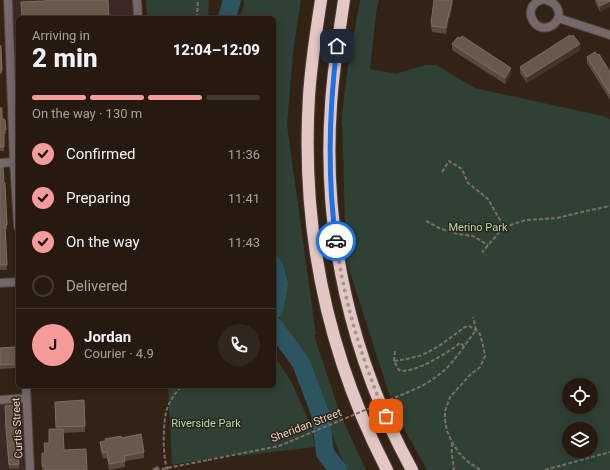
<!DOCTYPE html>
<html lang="en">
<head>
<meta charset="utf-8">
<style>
  body { margin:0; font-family:Roboto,sans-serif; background:#32271e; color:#f1f3f6; height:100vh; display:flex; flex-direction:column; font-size:15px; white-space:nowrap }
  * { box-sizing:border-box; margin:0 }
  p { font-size:13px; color:#a4a19f }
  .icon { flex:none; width:22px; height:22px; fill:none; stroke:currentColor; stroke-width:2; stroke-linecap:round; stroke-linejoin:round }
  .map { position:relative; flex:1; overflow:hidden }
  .sheet { position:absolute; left:16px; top:16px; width:260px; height:372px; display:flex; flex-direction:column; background:#261a10; border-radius:6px; box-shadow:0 2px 10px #0003,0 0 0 1px #423830 }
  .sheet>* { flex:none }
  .tools { position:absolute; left:562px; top:378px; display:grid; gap:8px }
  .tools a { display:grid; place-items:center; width:36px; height:36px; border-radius:50%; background:#261a10; box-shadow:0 2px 10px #0003,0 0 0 1px #423830; font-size:20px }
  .pin { position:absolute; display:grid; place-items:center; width:34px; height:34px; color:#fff; margin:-17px; border-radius:8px; box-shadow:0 2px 6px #0006 }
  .courier { position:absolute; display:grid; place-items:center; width:40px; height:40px; margin:-20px; border:3px solid #1a73e8; border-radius:50%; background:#fff; color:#222; box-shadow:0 1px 5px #0007 }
  .head em { font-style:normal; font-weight:800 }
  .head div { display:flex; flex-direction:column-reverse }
  .head { display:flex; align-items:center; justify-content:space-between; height:68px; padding:0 16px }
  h1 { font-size:26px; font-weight:800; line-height:30px }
  .bar { display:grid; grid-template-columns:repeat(4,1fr); gap:6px 4px; align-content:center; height:48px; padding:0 16px }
  .bar i { height:5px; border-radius:3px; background:#423830 }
  .bar .active { background:#f59b99 }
  .bar p { grid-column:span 4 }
  .line { display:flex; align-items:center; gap:10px; padding:0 16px; border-top:1px solid #423830 }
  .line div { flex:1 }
  .round { display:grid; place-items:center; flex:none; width:42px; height:42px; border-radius:21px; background:#32271e }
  ol { padding:0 16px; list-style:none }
  li { display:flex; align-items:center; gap:12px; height:44px }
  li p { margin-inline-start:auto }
  li .icon { padding:4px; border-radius:50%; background:#f59b99; color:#111; stroke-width:4 }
  li:last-child { color:#a4a19f }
  li i { width:22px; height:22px; border:2px solid #423830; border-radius:50% }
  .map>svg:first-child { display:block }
  .commercial { fill:#3c2826 }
  .green { fill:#2e4134; fill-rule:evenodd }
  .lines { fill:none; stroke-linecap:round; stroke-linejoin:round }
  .river { stroke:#2c5561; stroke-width:18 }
  .lane-casing { stroke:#4e3f33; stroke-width:6 }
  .street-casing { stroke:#4e3f33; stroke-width:10 }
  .highway-casing { stroke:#4e3f33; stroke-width:14 }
  .path { stroke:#7c6f64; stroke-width:2; stroke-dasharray:4 2; stroke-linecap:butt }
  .lane { stroke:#746968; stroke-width:4 }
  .street { stroke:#746968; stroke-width:8 }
  .highway { stroke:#e2c7c5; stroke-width:12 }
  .path-bridge { stroke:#7c6f64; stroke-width:2; stroke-dasharray:4 2; stroke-linecap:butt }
  .wall { fill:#5a4a3d }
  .shaded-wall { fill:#443427 }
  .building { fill:#68594c; stroke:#7b6d60 }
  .done { stroke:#a2978d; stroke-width:4; stroke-dasharray:0 7.2 }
  .route { stroke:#1a73e8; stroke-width:5 }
  .labels { text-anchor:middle; stroke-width:3; stroke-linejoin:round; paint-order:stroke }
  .park-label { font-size:11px; fill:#a3ddb6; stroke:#322316 }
  .street-label { font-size:11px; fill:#dfd5cd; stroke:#322316 }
</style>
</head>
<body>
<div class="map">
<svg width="610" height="470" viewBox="0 0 610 470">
  <rect width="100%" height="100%" fill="#322316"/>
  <path class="commercial" d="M8,0H136L138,18H18V23L10,24Z
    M0,400L28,401L35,470H0Z"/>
  <path class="green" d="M146,0H209L208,18H147Z
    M244,0H301L293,53L287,125L316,335H314L341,416L366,470H346V469L321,409L284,340L278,307L277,285L274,263V18H239L244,5Z
    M360,0H379L376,14L370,69L398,74V73L426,65H436L475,88L603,116L610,119V470H427L395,412L346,260L342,115L347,72ZM569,385H591V407H569ZM569,429H591V451H569Z
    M274,356L292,383L311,426L315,447L239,456L237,454L172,465L168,386H274Z"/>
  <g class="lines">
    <path class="river" d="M227,18L232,0
      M274,266L279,284L274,310
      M274,326L301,363L320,413L325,453L338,470"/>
    <g class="lane-casing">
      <path id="lane" d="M155,470L157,469"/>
    </g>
    <g class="street-casing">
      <path id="street" d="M8,0L14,162L18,227
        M137,0L138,18
        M542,0C520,6 534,35 551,26C554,25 556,22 558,19C561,10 555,2 546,0
        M558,18L610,35
        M0,163L17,162
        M0,283L18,282
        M26,386L30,470
        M0,400L26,398"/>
    </g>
    <g class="highway-casing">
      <path id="highway" d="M321,0C316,32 311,64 309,96C301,229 326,352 387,470
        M344,0C339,35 333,70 331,105C322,232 351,359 412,470"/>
    </g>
    <path class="path" d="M197,18L198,0
      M442,172L449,161L462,169L468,183L488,199L504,227L482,252
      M426,221L439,228L458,234L473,236L488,245
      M504,227L526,220L557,218L586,211L610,206
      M395,351L394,361L399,370C413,375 449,352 460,343L464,346
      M394,361C403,360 411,358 419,356C436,350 451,337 465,327L469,326L476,330L480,334L483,345L485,356L480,367L470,375L450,397L445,411V420L447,431L452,442L459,453L468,462L481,470
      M406,393C415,389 425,385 433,379C452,367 463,347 476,330L473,317
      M452,443C451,452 453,461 454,470
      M162,469L208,460
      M168,470C162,461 163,419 167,409C170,400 175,393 182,386
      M545,470L610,452"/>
    <use href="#lane" class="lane"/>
    <use href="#street" class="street"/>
    <use href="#highway" class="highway"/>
    <path class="path-bridge" d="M208,460L279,446L406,393"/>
  </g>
  <path class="wall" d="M434,0H453L450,18H449L446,34L432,32V29L431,28V23Z
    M595,0H610L600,12L595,2Z
    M18,31V40H16V33Z
    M452,44L511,74L505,84L452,50Z
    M580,50L527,83L520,73V67Z
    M587,57L610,72V100L587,63Z
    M0,108L2,118L5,120L6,134H4V151H0Z
    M0,167L4,183L7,225V229H5L7,270H0Z
    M15,347L16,368L0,369V348Z
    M55,402L85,426V432L63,433L64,450L87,470H42V453H44L56,429Z
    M5,406L19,464V468L9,469L6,432Z
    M121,438L144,452V458L125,461V467L109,470L107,458L103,459L100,448V442Z"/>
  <path class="shaded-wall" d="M452,0H453L450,18V12Z
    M610,1V7L600,12V6Z
    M449,12V18L446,34V28Z
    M580,44V50L527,83V77Z
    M511,68V74L505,84V78Z
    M2,70V74L0,77V73Z"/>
  <path class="building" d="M45,0H108L109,18H22L21,2L45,1Z
    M434,0H452L450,12H449L446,28L432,26V23H431Z
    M597,0H610V1L600,6Z
    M570,35L571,37L573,35L580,44L527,77L520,67Z
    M462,36L511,68L505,78L452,44L457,38L458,37L460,38Z
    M0,45L1,46L2,70L0,73Z
    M595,52L597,55L599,54L610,72V94L587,57Z
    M0,108H2V118L5,120L6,130H4V147H0Z
    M0,167H3L4,183H5L7,225H5L7,265H0Z
    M15,347L16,364L0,365V348Z
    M84,400L85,426L56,427L55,402H56Z
    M15,405L19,464L9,465L6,428L5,406Z
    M49,429H63L64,450L86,449L87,470H45V466H42V453H45L44,443H49Z
    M141,434L144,452L124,456L125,461L109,464L107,452L103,453L100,442L106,441L105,439L121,436V438Z"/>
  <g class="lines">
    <path class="done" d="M336,241C344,302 362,360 386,416"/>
    <path class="route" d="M336,241C327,176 329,111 337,46"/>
  </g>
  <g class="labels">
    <g class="park-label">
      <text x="478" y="231">Merino Park</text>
      <text x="206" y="427">Riverside Park</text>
    </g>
    <g class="street-label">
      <text transform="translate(306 425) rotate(-21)" y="4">Sheridan Street</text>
      <text transform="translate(17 428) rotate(-93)" y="4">Curtis Street</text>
    </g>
  </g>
</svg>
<div class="tools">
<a><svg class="icon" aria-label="locate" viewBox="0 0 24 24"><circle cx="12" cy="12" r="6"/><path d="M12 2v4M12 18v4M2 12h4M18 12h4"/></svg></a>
<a><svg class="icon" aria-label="layers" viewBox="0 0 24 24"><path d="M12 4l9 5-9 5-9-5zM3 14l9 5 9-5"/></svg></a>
</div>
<div class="pin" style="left:386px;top:416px;background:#ea580c"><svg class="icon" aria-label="bag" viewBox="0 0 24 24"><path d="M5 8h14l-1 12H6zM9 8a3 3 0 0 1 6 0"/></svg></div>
<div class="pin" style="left:337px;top:46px;background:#1f2937"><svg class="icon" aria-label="home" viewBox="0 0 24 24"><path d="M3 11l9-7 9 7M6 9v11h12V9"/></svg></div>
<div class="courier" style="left:336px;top:241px"><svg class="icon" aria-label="car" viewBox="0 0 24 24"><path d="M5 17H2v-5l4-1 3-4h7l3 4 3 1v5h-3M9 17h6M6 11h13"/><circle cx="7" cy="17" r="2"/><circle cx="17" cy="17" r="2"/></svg></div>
<section class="sheet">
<div class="head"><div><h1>2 min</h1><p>Arriving in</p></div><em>12:04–12:09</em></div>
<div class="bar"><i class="active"></i><i class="active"></i><i class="active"></i><i></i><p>On the way · 130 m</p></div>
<ol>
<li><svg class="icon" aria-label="check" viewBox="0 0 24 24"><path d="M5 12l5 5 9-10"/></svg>Confirmed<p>11:36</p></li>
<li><svg class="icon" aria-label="check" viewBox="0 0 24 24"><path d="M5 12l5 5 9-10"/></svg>Preparing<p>11:41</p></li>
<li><svg class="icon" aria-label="check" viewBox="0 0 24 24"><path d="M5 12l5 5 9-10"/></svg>On the way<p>11:43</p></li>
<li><i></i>Delivered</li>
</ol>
<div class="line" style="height:72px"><b class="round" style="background:#f59b99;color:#111">J</b><div><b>Jordan</b><p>Courier · 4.9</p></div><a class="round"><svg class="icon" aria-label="phone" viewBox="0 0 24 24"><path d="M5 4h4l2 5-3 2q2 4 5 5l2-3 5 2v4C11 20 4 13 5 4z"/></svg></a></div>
</section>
</div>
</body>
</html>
